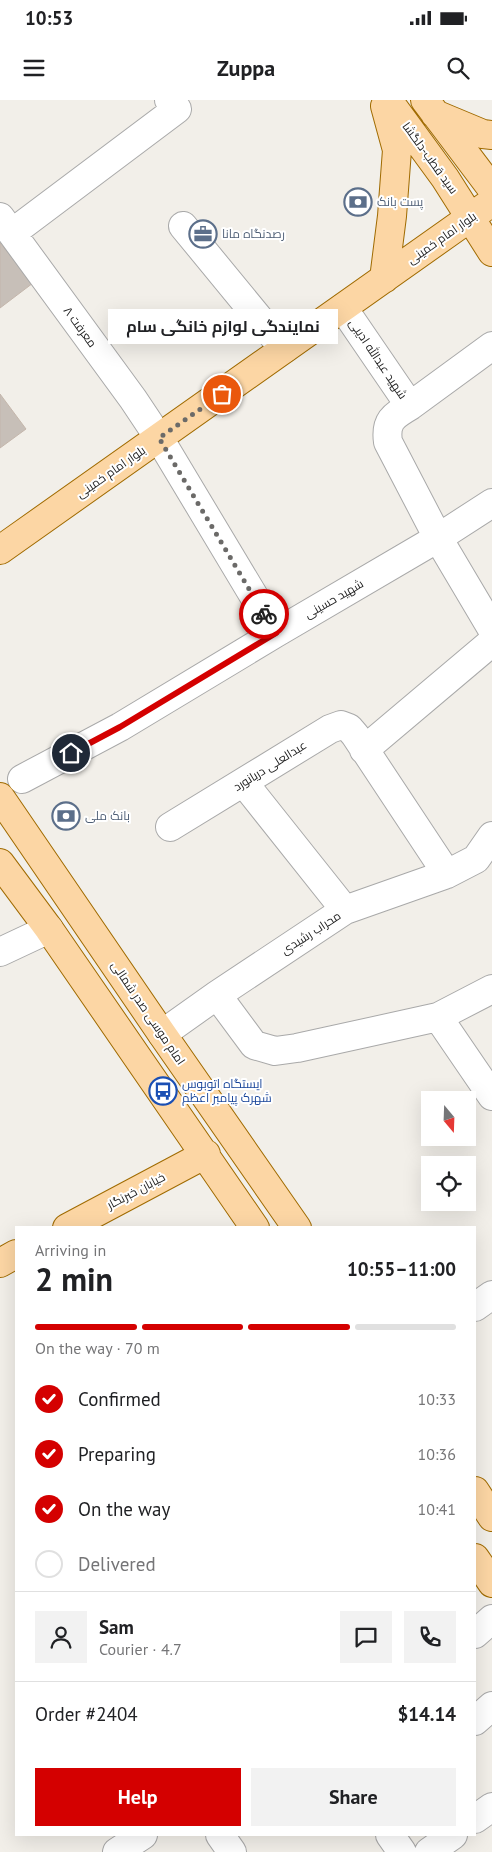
<!DOCTYPE html>
<html lang="en">
<head>
<meta charset="utf-8">
<style>
  body { margin:0; font-family:"PT Sans",Cairo,sans-serif; background:#f2f2f2; color:#202124; height:100vh; display:flex; flex-direction:column; font-size:19px; white-space:nowrap }
  * { box-sizing:border-box; margin:0 }
  p { font-size:16px; color:#757577 }
  .icon { flex:none; width:28px; height:28px; fill:none; stroke:currentColor; stroke-width:2; stroke-linecap:round; stroke-linejoin:round }
  .map { position:relative; flex:1; overflow:hidden }
  .panel { position:absolute; left:15px; top:1126px; width:461px; height:610px; display:flex; flex-direction:column; background:#fff; border-radius:0px; box-shadow:0 5px 20px #0002 }
  .panel>* { flex:none }
  .needle { width:32px; rotate:161deg }
  .fabs { position:absolute; left:421px; top:991px; display:grid; gap:10px }
  .fabs a { display:grid; place-items:center; width:55px; height:55px; border-radius:0px; background:#fff; box-shadow:0 5px 20px #0002; font-size:25px }
  .pin { position:absolute; display:grid; place-items:center; width:42px; height:42px; color:#fff; margin:-21px; border:2px solid #fff; border-radius:50%; box-shadow:0 1px 5px #0007 }
  .courier { position:absolute; display:grid; place-items:center; width:50px; height:50px; margin:-25px; border:4px solid #d40000; border-radius:50%; background:#fff; color:#222; box-shadow:0 1px 6px #0007 }
  .bubble { position:absolute; height:35px; border-radius:0px; background:#fff; box-shadow:0 5px 20px #0002; font-size:16px; font-weight:700; line-height:35px; text-align:center }
  .overview em { font-style:normal; font-weight:700 }
  .overview div { display:flex; flex-direction:column-reverse }
  .overview { display:flex; align-items:center; justify-content:space-between; height:85px; padding:0 20px }
  h1 { font-size:32px; font-weight:700; line-height:38px }
  .bar { display:grid; grid-template-columns:repeat(4,1fr); gap:8px 5px; align-content:center; height:60px; padding:0 20px }
  .bar i { height:6px; border-radius:4px; background:#e0e0e0 }
  .bar .selected { background:#d40000 }
  .bar p { grid-column:span 4 }
  .line { display:flex; align-items:center; gap:12px; padding:0 20px; border-top:1px solid #e0e0e0 }
  .line div { flex:1 }
  .round { display:grid; place-items:center; flex:none; width:52px; height:52px; border-radius:0px; background:#f2f2f2 }
  ol { padding:0 20px; list-style:none }
  li { display:flex; align-items:center; gap:15px; height:55px }
  li p { margin-inline-start:auto }
  li .icon { padding:5px; border-radius:50%; background:#d40000; color:#fff; stroke-width:4 }
  li:last-child { color:#757577 }
  li i { width:28px; height:28px; border:2px solid #e0e0e0; border-radius:50% }
  .primary-button { display:flex; gap:10px; margin-top:auto; padding:10px 20px }
  .primary-button a { flex:1; height:58px; border-radius:0px; background:#d40000; color:#fff; font-size:20px; font-weight:700; line-height:58px; text-align:center }
  .primary-button a+a { background:#f2f2f2; color:#202124 }
  .status { display:flex; justify-content:space-between; align-items:center; height:35px; padding:0 25px; background:#fff; direction:ltr }
  .status svg { height:14px; fill:currentColor }
  header { display:flex; justify-content:space-between; align-items:center; height:65px; padding:0 20px; background:#fff; font-size:22px; font-weight:700 }
  .map>svg:first-child { display:block }
  .building { fill:#c7bfb8; stroke:#c4b6ab }
  .lines { fill:none; stroke-linecap:round; stroke-linejoin:round }
  .minor-casing { stroke:#a9a9a9; stroke-width:30 }
  .major-casing { stroke:#a06b00; stroke-width:30 }
  .minor { stroke:#fff; stroke-width:28 }
  .major { stroke:#fcd6a4; stroke-width:28 }
  .done { stroke:#6b6a68; stroke-width:5; stroke-dasharray:0 9 }
  .route { stroke:#d40000; stroke-width:6 }
  .labels { text-anchor:middle; stroke-width:4; stroke-linejoin:round; paint-order:stroke }
  .street-label { font-size:12px; fill:#222; stroke:#fff }
  .service-label { font-size:12px; fill:#4e5e75; stroke:#fff; text-anchor:start }
  .transit-label { font-size:12px; fill:#164399; stroke:#fff; text-anchor:start }
</style>
</head>
<body>
<div class="status"><b>10:53</b><svg viewBox="0 0 49 12"><path d="M0 12V9h3v3zM5 12V6h3v6zM10 12V3h3v9zM15 12V0h3v12zM26 1h20v11H26zM47 4h2v5h-2z"/></svg></div>
<header><svg class="icon" aria-label="menu" viewBox="0 0 24 24"><path d="M4 6h16M4 12h16M4 18h16"/></svg>Zuppa<svg class="icon" aria-label="search" viewBox="0 0 24 24"><circle cx="10" cy="10" r="6"/><path d="M15 15l6 6"/></svg></header>
<div class="map">
<svg width="492" height="1752" viewBox="0 0 492 1752">
  <rect width="100%" height="100%" fill="#f2efe9"/>
  <path class="building" d="M0,143L33,183L0,208Z
    M0,294L26,329L0,348Z"/>
  <g class="lines">
    <g class="minor-casing">
      <path id="minor" d="M0,117L133,299L159,338L276,533
        M183,126L284,249
        M12,133L177,9L169,0
        M343,208L410,306C393,316 385,321 388,342L438,438L492,529
        M410,306L492,246
        M364,650L492,542
        M22,679L120,627L276,533L438,438L492,403
        M244,683L345,810
        M170,727L330,629L341,625L349,628L355,635L447,774
        M0,852L49,829
        M217,895L254,945L275,951L297,948L438,917L492,996
        M438,917L492,889
        M162,934L217,895L345,810L447,774L476,759L492,736
        M475,1207L492,1195
        M475,1534L492,1519
        M475,1621L492,1606
        M475,1719L492,1707
        M220,1735L232,1752
        M390,1735L402,1752
        M117,1752L143,1735
        M429,1752L453,1735"/>
    </g>
    <g class="major-casing">
      <path id="major" d="M388,0L445,78L492,152
        M425,0L492,89
        M435,14L483,34L492,35
        M384,179L392,116L397,50L385,6
        M0,450L492,102
        M0,697L162,934L297,1128
        M0,763L49,829L255,1128
        M67,1128L206,1054
        M0,1163L16,1154
        M475,1391L492,1417
        M475,1458L492,1483"/>
    </g>
    <use href="#minor" class="minor"/>
    <use href="#major" class="major"/>
  </g>
  <g class="lines">
    <path class="done" d="M222,294L159,338L264,514"/>
    <path class="route" d="M71,653L120,627L276,533L264,514"/>
  </g>
  <defs>
    <g id="bank-ring" transform="scale(1.4375)"><circle r="9.5" fill="#fff" stroke="#5c6f8a" stroke-width="1.5"/><path d="M-6-4H6V4H-6ZM0-2.3a2.3 2.3 0 1 0 0 4.6a2.3 2.3 0 1 0 0-4.6Z" fill="#5c6f8a"/></g>
    <g id="office-ring" transform="scale(1.4375)"><circle r="9.5" fill="#fff" stroke="#5c6f8a" stroke-width="1.5"/><path d="M-6-3h4V-5.5h4V-3h4V5H-6ZM-1-4.5V-3h2v-1.5ZM-6 0V1H6V0Z" fill="#5c6f8a"/></g>
    <g id="bus-ring" transform="scale(1.4375)"><circle r="9.5" fill="#fff" stroke="#1a4fb4" stroke-width="1.5"/><path d="M-5-6H5V4H4V6H2V4H-2V6H-4V4H-5ZM-3.5-4V0h7V-4ZM-3.5 1.2v1.5H-2V1.2ZM2 1.2v1.5H3.5V1.2Z" fill="#1a4fb4"/></g>
  </defs>
  <g fill-rule="evenodd">
    <use href="#bank-ring" x="358" y="102"/>
    <use href="#office-ring" x="203" y="134"/>
    <use href="#bank-ring" x="66" y="716"/>
    <use href="#bus-ring" x="163" y="991"/>
  </g>
  <g class="labels">
    <g class="street-label">
      <text transform="translate(430 58) rotate(54)" y="4">سید قطب-دلگشا</text>
      <text transform="translate(442 138) rotate(-35)" y="4">بلوار امام خمینی</text>
      <text transform="translate(80 227) rotate(54)" y="4">معرفت ۸</text>
      <text transform="translate(378 259) rotate(56)" y="4">شهید عبدالله ادیبی</text>
      <text transform="translate(111 372) rotate(-35)" y="4">بلوار امام خمینی</text>
      <text transform="translate(334 499) rotate(-30)" y="4">شهید حسینی</text>
      <text transform="translate(270 666) rotate(-32)" y="4">عبدالعلی دریانورد</text>
      <text transform="translate(311 833) rotate(-33)" y="4">محراب رشیدی</text>
      <text transform="translate(148 913) rotate(56)" y="4">امام موسی صدر شمالی</text>
      <text transform="translate(136 1091) rotate(-28)" y="4">خیابان خبرنگار</text>
    </g>
    <g class="service-label">
      <text x="377" y="106">پست بانک</text>
      <text x="222" y="138">رصدنگاه مانا</text>
      <text x="85" y="720">بانک ملی</text>
    </g>
    <g class="transit-label">
      <text x="182" y="988">ایستگاه اتوبوس<tspan x="182" dy="14">شهرک پیامبر اعظم</tspan></text>
    </g>
  </g>
</svg>
<div class="fabs">
<a><svg class="needle" viewBox="-14 -14 28 28"><path d="M0-13l5 13h-10z" fill="#e53935"/><path d="M0 13l5-13h-10z" fill="#757577"/></svg></a>
<a><svg class="icon" aria-label="locate" viewBox="0 0 24 24"><circle cx="12" cy="12" r="6"/><path d="M12 2v4M12 18v4M2 12h4M18 12h4"/></svg></a>
</div>
<div class="pin" style="left:222px;top:294px;background:#ea580c"><svg class="icon" aria-label="bag" viewBox="0 0 24 24"><path d="M5 8h14l-1 12H6zM9 8a3 3 0 0 1 6 0"/></svg></div>
<div class="pin" style="left:71px;top:653px;background:#1f2937"><svg class="icon" aria-label="home" viewBox="0 0 24 24"><path d="M3 11l9-7 9 7M6 9v11h12V9"/></svg></div>
<div class="courier" style="left:264px;top:514px"><svg class="icon" aria-label="bike" viewBox="0 0 24 24"><circle cx="6" cy="16" r="4"/><circle cx="18" cy="16" r="4"/><path d="M6 16l4-8h5l3 8M10 8l3 8H6M13 5h3"/></svg></div>
<div class="bubble" style="left:108px;top:209px;width:230px">نمایندگی لوازم خانگی سام</div>
<section class="panel">
<div class="overview"><div><h1>2 min</h1><p>Arriving in</p></div><em>10:55–11:00</em></div>
<div class="bar"><i class="selected"></i><i class="selected"></i><i class="selected"></i><i></i><p>On the way · 70 m</p></div>
<ol>
<li><svg class="icon" aria-label="check" viewBox="0 0 24 24"><path d="M5 12l5 5 9-10"/></svg>Confirmed<p>10:33</p></li>
<li><svg class="icon" aria-label="check" viewBox="0 0 24 24"><path d="M5 12l5 5 9-10"/></svg>Preparing<p>10:36</p></li>
<li><svg class="icon" aria-label="check" viewBox="0 0 24 24"><path d="M5 12l5 5 9-10"/></svg>On the way<p>10:41</p></li>
<li><i></i>Delivered</li>
</ol>
<div class="line" style="height:90px"><a class="round"><svg class="icon" aria-label="person" viewBox="0 0 24 24"><circle cx="12" cy="8" r="4"/><path d="M4 21q1-7 8-7t8 7"/></svg></a><div><b>Sam</b><p>Courier · 4.7</p></div><a class="round"><svg class="icon" aria-label="chat" viewBox="0 0 24 24"><path d="M4 5h16v11H9l-5 4z"/></svg></a><a class="round"><svg class="icon" aria-label="phone" viewBox="0 0 24 24"><path d="M5 4h4l2 5-3 2q2 4 5 5l2-3 5 2v4C11 20 4 13 5 4z"/></svg></a></div>
<div class="line" style="height:65px"><div>Order #2404</div><b>$14.14</b></div>
<div class="primary-button"><a>Help</a><a>Share</a></div>
</section>
</div>
</body>
</html>
